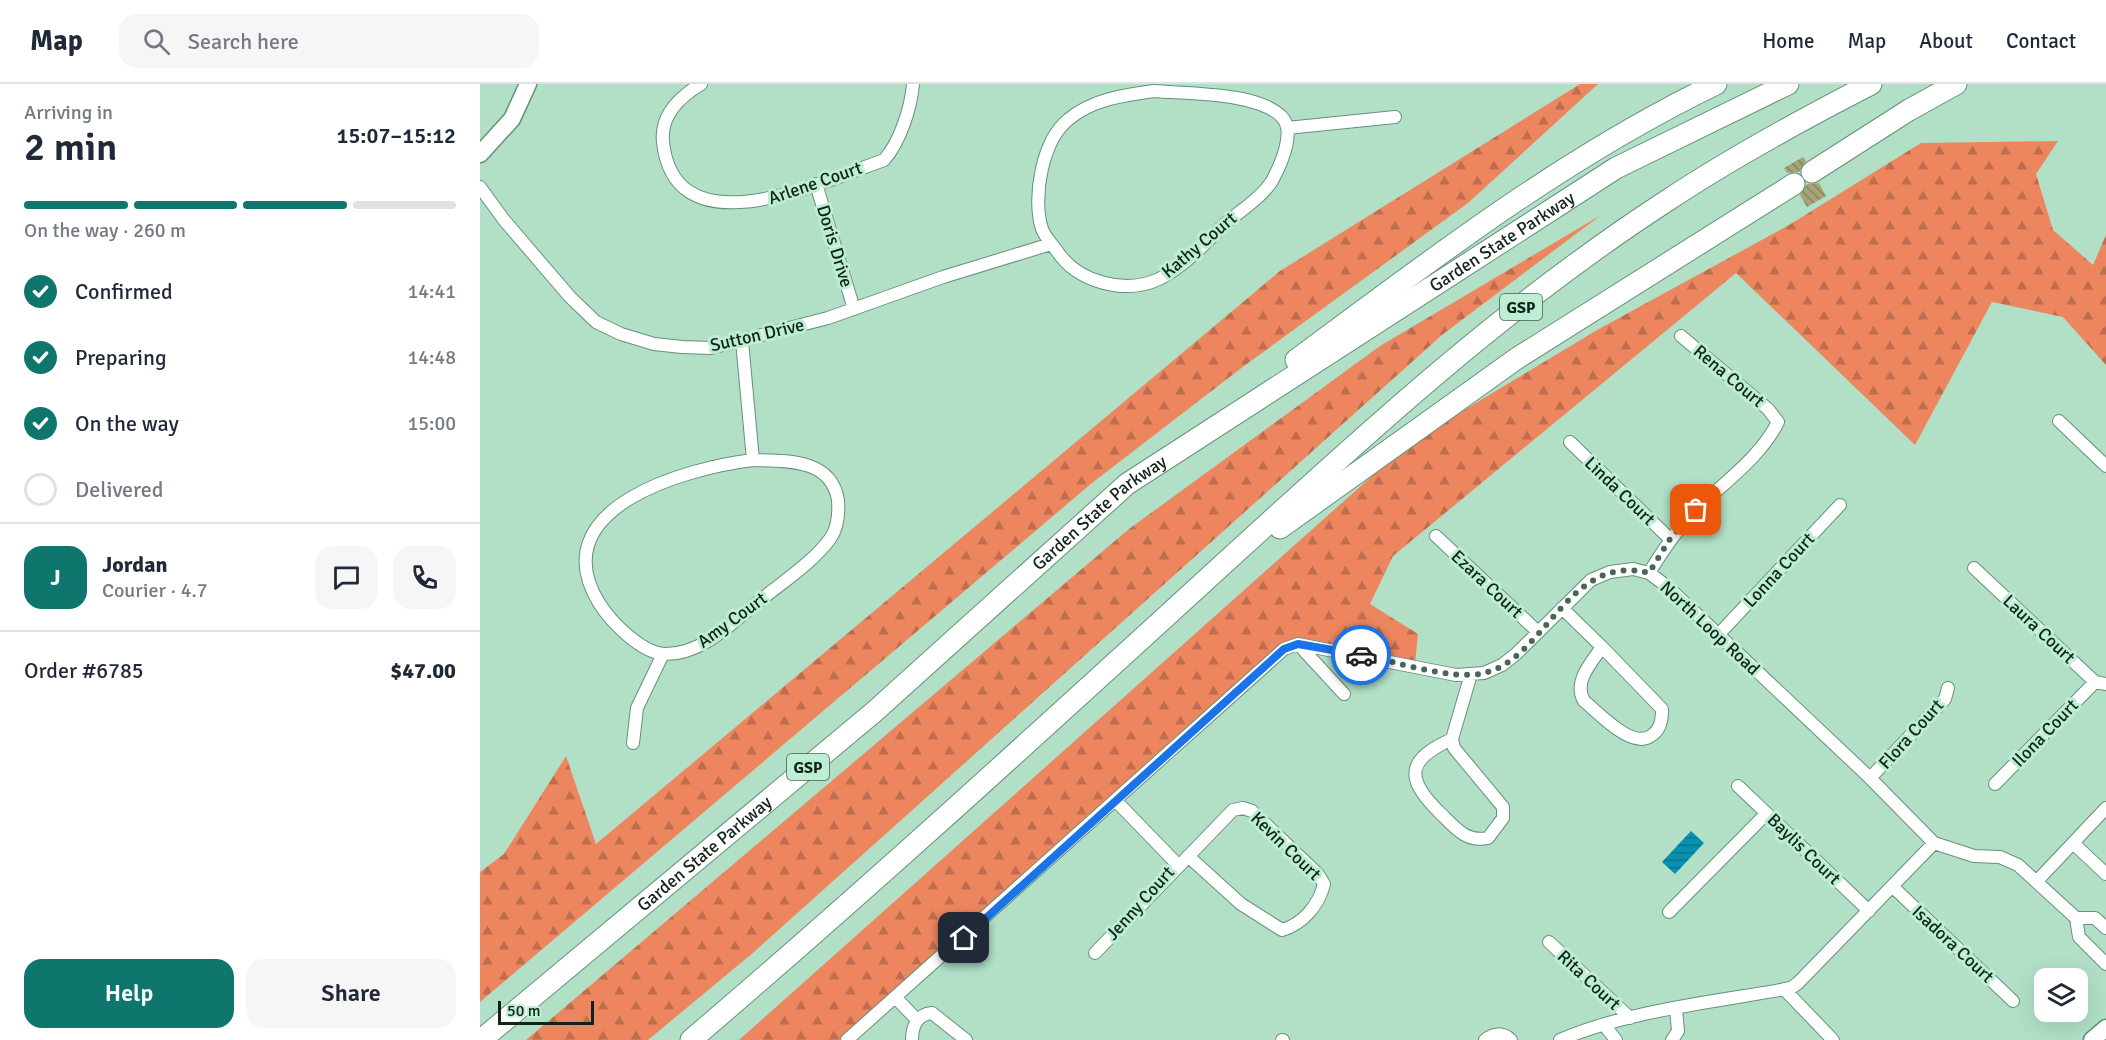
<!DOCTYPE html>
<html lang="en">
<head>
<meta charset="utf-8">
<style>
  body { margin:0; font-family:Signika,sans-serif; background:#f6f6f7; color:#1f2937; height:100vh; display:flex; flex-direction:column; font-size:22px; white-space:nowrap }
  * { box-sizing:border-box; margin:0 }
  p { font-size:20px; color:#747a83 }
  .icon { flex:none; width:33px; height:33px; fill:none; stroke:currentColor; stroke-width:2; stroke-linecap:round; stroke-linejoin:round }
  .map { position:relative; flex:1; overflow:hidden }
  .panel { display:flex; flex-direction:column; background:#fff; width:480px }
  .panel>* { flex:none }
  .fabs { position:absolute; left:1554px; top:884px; display:grid; gap:12px }
  .fabs a { display:grid; place-items:center; width:54px; height:54px; border-radius:12px; background:#fff; box-shadow:0 6px 24px #0002; font-size:30px }
  .scale { position:absolute; left:18px; bottom:15px; width:96px; box-sizing:border-box; padding-left:6px; border:3px solid #11231a; border-top:0; font-size:16px; line-height:21px; white-space:nowrap; color:#11231a; -webkit-text-stroke:4px #bdedd3; paint-order:stroke }
  .pin { position:absolute; display:grid; place-items:center; width:51px; height:51px; color:#fff; margin:-26px; border-radius:12px; box-shadow:0 3px 9px #0006 }
  .courier { position:absolute; display:grid; place-items:center; width:60px; height:60px; margin:-30px; border:4px solid #1a73e8; border-radius:50%; background:#fff; color:#222; box-shadow:0 2px 8px #0007 }
  .headline em { font-style:normal; font-weight:600 }
  .headline div { display:flex; flex-direction:column-reverse }
  .headline { display:flex; align-items:center; justify-content:space-between; height:102px; padding:0 24px }
  h1 { font-size:39px; font-weight:600; line-height:45px }
  .bar { display:grid; grid-template-columns:repeat(4,1fr); gap:9px 6px; align-content:center; height:72px; padding:0 24px }
  .bar i { height:8px; border-radius:4px; background:#e0e1e3 }
  .bar .active { background:#0f766e }
  .bar p { grid-column:span 4 }
  .line { display:flex; align-items:center; gap:15px; padding:0 24px; border-top:2px solid #e0e1e3 }
  .line div { flex:1 }
  .round { display:grid; place-items:center; flex:none; width:63px; height:63px; border-radius:18px; background:#f6f6f7 }
  ol { padding:0 24px; list-style:none }
  li { display:flex; align-items:center; gap:18px; height:66px }
  li p { margin-inline-start:auto }
  li .icon { padding:6px; border-radius:50%; background:#0f766e; color:#fff; stroke-width:4 }
  li:last-child { color:#747a83 }
  li i { width:33px; height:33px; border:3px solid #e0e1e3; border-radius:50% }
  .action { display:flex; gap:12px; margin-top:auto; padding:12px 24px }
  .action a { flex:1; height:69px; border-radius:18px; background:#0f766e; color:#fff; font-size:24px; font-weight:600; line-height:69px; text-align:center }
  .action a+a { background:#f6f6f7; color:#1f2937 }
  header { display:flex; align-items:center; gap:36px; box-sizing:border-box; height:84px; padding:0 30px; background:#fff; border-bottom:2px solid #e0e1e3 }
  header strong { font-size:28px }
  nav { display:flex; gap:33px; margin-inline-start:auto; font-size:21px }
  .search { width:420px; height:54px; background:#f6f6f7; display:flex; align-items:center; gap:15px; box-sizing:border-box; padding:0 21px; border-radius:18px; color:#747a83; font-size:22px }
  main { display:flex; flex:1; min-height:0 }
  .map>svg:first-child { display:block }
  .forest { fill:url(#forest-firs) }
  .water { fill:url(#water-rules) }
  .building { fill:url(#building-back-hatch) }
  .lines { fill:none; stroke-linecap:round; stroke-linejoin:round }
  .street-casing { stroke:#65917a; stroke-width:14 }
  .secondary-casing { stroke:#65917a; stroke-width:19 }
  .highway-casing { stroke:#65917a; stroke-width:23 }
  .street { stroke:#fff; stroke-width:12 }
  .secondary { stroke:#fff; stroke-width:16 }
  .highway { stroke:#fff; stroke-width:21 }
  .done { stroke:#496557; stroke-width:6; stroke-dasharray:0 10.8 }
  .route { stroke:#1a73e8; stroke-width:8 }
  .labels { text-anchor:middle; stroke-width:6; stroke-linejoin:round; paint-order:stroke }
  .shield { fill:#bdedd3; stroke:#456052; stroke-width:1.5 }
  .shield-label { font-size:16px; font-weight:bold; fill:#11231a }
  .street-label { font-size:18px; fill:#11231a; stroke:#bdedd3 }
</style>
</head>
<body>
<header>
<strong>Map</strong>
<div class="search"><svg class="icon" aria-label="search" viewBox="0 0 24 24"><circle cx="10" cy="10" r="6"/><path d="M15 15l6 6"/></svg>Search here</div>
<nav><a>Home</a><a>Map</a><a>About</a><a>Contact</a></nav>
</header>
<main>
<section class="panel">
<div class="headline"><div><h1>2 min</h1><p>Arriving in</p></div><em>15:07–15:12</em></div>
<div class="bar"><i class="active"></i><i class="active"></i><i class="active"></i><i></i><p>On the way · 260 m</p></div>
<ol>
<li><svg class="icon" aria-label="check" viewBox="0 0 24 24"><path d="M5 12l5 5 9-10"/></svg>Confirmed<p>14:41</p></li>
<li><svg class="icon" aria-label="check" viewBox="0 0 24 24"><path d="M5 12l5 5 9-10"/></svg>Preparing<p>14:48</p></li>
<li><svg class="icon" aria-label="check" viewBox="0 0 24 24"><path d="M5 12l5 5 9-10"/></svg>On the way<p>15:00</p></li>
<li><i></i>Delivered</li>
</ol>
<div class="line" style="height:108px"><b class="round" style="background:#0f766e;color:#fff">J</b><div><b>Jordan</b><p>Courier · 4.7</p></div><a class="round"><svg class="icon" aria-label="chat" viewBox="0 0 24 24"><path d="M4 5h16v11H9l-5 4z"/></svg></a><a class="round"><svg class="icon" aria-label="phone" viewBox="0 0 24 24"><path d="M5 4h4l2 5-3 2q2 4 5 5l2-3 5 2v4C11 20 4 13 5 4z"/></svg></a></div>
<div class="line" style="height:78px"><div>Order #6785</div><b>$47.00</b></div>
<div class="action"><a>Help</a><a>Share</a></div>
</section>
<div class="map">
<svg width="1626" height="956" viewBox="0 0 1626 956">
  <defs>
    <pattern id="forest-firs" width="22" height="20" patternUnits="userSpaceOnUse" patternTransform="scale(1.5)"><rect width="22" height="20" fill="#ed865f"/><path d="M5 1l3.5 6h-7zM16 11l3.5 6h-7z" fill="#bf6d4e"/></pattern>
    <pattern id="water-rules" width="6" height="5" patternUnits="userSpaceOnUse" patternTransform="scale(1.5)"><rect width="6" height="5" fill="#0890b0"/><path d="M0 2.5h6" fill="none" stroke="#07758e"/></pattern>
    <pattern id="building-back-hatch" width="6" height="6" patternUnits="userSpaceOnUse" patternTransform="scale(1.5)"><rect width="6" height="6" fill="#a8a277"/><path d="M-1 5l2 2M0 0l6 6M5-1l2 2" fill="none" stroke="#878461"/></pattern>
  </defs>
  <rect width="100%" height="100%" fill="#b1e0c7"/>
  <path class="forest" d="M1100,0H1118L988,119L764,282L612,399L0,918V788L24,770L86,672L116,760L800,187Z
    M1578,57L1556,90L1573,146L1613,181L1626,151V281L1583,233L1512,218L1435,361L1256,189L913,472L890,520L938,550L935,580L809,561L366,956H259L928,360L1117,246L1309,141L1441,59Z
    M1121,131L962,251L274,868L168,956H46L649,445L900,262Z"/>
  <path class="water" d="M1211,747L1224,759L1195,790L1182,778Z"/>
  <path class="building" d="M1323,73L1326,77L1319,88L1307,89L1304,84Z
    M1339,99L1346,112L1327,123L1320,111L1327,100Z"/>
  <g class="lines">
    <g class="street-casing">
      <path id="street" d="M221,0C201,12 180,31 183,58C195,169 344,97 404,76C420,58 431,24 433,0
        M674,7C708,10 778,8 802,33C816,48 800,82 792,97C781,114 760,127 745,140C725,159 704,183 679,195C645,211 597,198 577,167C572,160 565,153 562,145C552,114 562,56 589,35C613,15 645,11 674,7Z
        M807,44L915,33
        M336,100L374,225
        M0,103L24,136L90,213L116,238L141,250L174,260L202,263L231,264L348,234L463,193L571,160
        M262,257L273,376
        M1579,337L1626,382
        M1090,358L1190,455
        M273,376C305,377 351,374 358,416C359,429 358,444 350,455C333,478 304,497 282,515C253,537 224,570 186,570C162,570 131,538 119,519C61,424 206,384 273,376Z
        M956,452L1058,548
        M1494,484L1615,598L1626,600
        M1169,489C1183,466 1197,445 1216,426C1244,398 1280,374 1298,338L1288,325L1201,252
        M1082,524L1122,563
        M1239,550L1360,421
        M818,560L864,610
        M1122,563L1182,625C1182,635 1181,645 1172,651C1153,667 1119,629 1104,617C1093,598 1111,579 1122,563Z
        M972,655L974,664L1023,723V734L1008,754C985,759 974,742 958,727C924,693 928,675 972,655Z
        M972,655L991,590
        M153,659L157,624L183,570
        M1390,694L1465,615L1468,604
        M1515,700L1615,598
        M1258,702L1389,827
        M636,717L699,782
        M1594,760L1626,790
        M1557,797L1626,724
        M1413,803L1533,917
        M1189,828L1286,730
        M1596,834H1615L1626,844
        M1069,858L1150,934
        M615,869L753,726L763,724L772,727L838,790L844,800C839,821 823,840 802,846L761,820L708,772
        M1304,905L1353,956
        M416,914L437,936
        M1124,941L1136,956
        M367,956L804,565L818,560L976,591L1004,589L1022,581L1036,570L1111,496L1130,488L1153,485L1169,489L1188,503L1390,694L1454,759L1494,772L1520,773L1538,781L1596,834L1599,853L1626,880
        M432,956C432,943 437,930 452,929L486,956
        M802,956H803
        M1005,956C1013,949 1023,948 1031,956
        M1080,956C1149,926 1236,918 1311,904L1318,899L1454,759
        M1192,956L1198,947L1196,925"/>
    </g>
    <g class="secondary-casing">
      <path id="secondary" d="M0,70L32,35L48,0
        M1612,956L1626,944"/>
    </g>
    <g class="highway-casing">
      <g id="highway">
        <path d="M1332,88L1429,26L1476,0"/>
        <path d="M816,276C951,176 1083,74 1236,0"/>
        <path d="M800,444L1036,275L1314,100"/>
        <path id="s1" d="M1,956L394,628L647,400L1136,84L1308,0"/>
        <path d="M211,956C374,817 532,673 691,528C849,384 1005,235 1185,118C1251,74 1321,36 1391,0"/>
      </g>
    </g>
    <use href="#street" class="street"/>
    <use href="#secondary" class="secondary"/>
    <use href="#highway" class="highway"/>
  </g>
  <g class="lines">
    <path class="done" d="M881,571C915,577 971,597 1004,589C1066,575 1088,468 1169,489L1190,455L1216,426"/>
    <path class="route" d="M484,854L804,565L818,560L881,571"/>
  </g>
  <g class="labels">
    <g class="shield">
      <rect x="1020" y="210" width="42" height="26" rx="4.5"/>
      <rect x="307" y="670" width="42" height="26" rx="4.5"/>
    </g>
    <g class="shield-label">
      <text x="1041" y="229">GSP</text>
      <text x="328" y="689">GSP</text>
    </g>
    <g class="street-label">
      <text transform="translate(335 99) rotate(-19)" y="6">Arlene Court</text>
      <text dy="6" stroke="none"><textPath href="#s1" startOffset="1299">Garden State Parkway</textPath></text>
      <text transform="translate(719 161) rotate(-40)" y="6">Kathy Court</text>
      <text transform="translate(355 162) rotate(73)" y="6">Doris Drive</text>
      <text transform="translate(277 251) rotate(-13)" y="6">Sutton Drive</text>
      <text transform="translate(1249 292) rotate(40)" y="6">Rena Court</text>
      <text transform="translate(1140 407) rotate(44)" y="6">Linda Court</text>
      <text dy="6" stroke="none"><textPath href="#s1" startOffset="813">Garden State Parkway</textPath></text>
      <text transform="translate(1299 486) rotate(-47)" y="6">Lonna Court</text>
      <text transform="translate(1007 500) rotate(43)" y="6">Ezara Court</text>
      <text transform="translate(252 536) rotate(-36)" y="6">Amy Court</text>
      <text transform="translate(1230 544) rotate(43)" y="6">North Loop Road</text>
      <text transform="translate(1559 545) rotate(43)" y="6">Laura Court</text>
      <text transform="translate(1565 649) rotate(-46)" y="6">Ilona Court</text>
      <text transform="translate(1431 650) rotate(-48)" y="6">Flora Court</text>
      <text transform="translate(806 762) rotate(44)" y="6">Kevin Court</text>
      <text transform="translate(1324 765) rotate(44)" y="6">Baylis Court</text>
      <text dy="6" stroke="none"><textPath href="#s1" startOffset="291">Garden State Parkway</textPath></text>
      <text transform="translate(660 819) rotate(-48)" y="6">Jenny Court</text>
      <text transform="translate(1473 860) rotate(43)" y="6">Isadora Court</text>
      <text transform="translate(1109 896) rotate(43)" y="6">Rita Court</text>
    </g>
  </g>
</svg>
<div class="fabs">
<a><svg class="icon" aria-label="layers" viewBox="0 0 24 24"><path d="M12 4l9 5-9 5-9-5zM3 14l9 5 9-5"/></svg></a>
</div>
<div class="scale">50 m</div>
<div class="pin" style="left:1216px;top:426px;background:#ea580c"><svg class="icon" aria-label="bag" viewBox="0 0 24 24"><path d="M5 8h14l-1 12H6zM9 8a3 3 0 0 1 6 0"/></svg></div>
<div class="pin" style="left:484px;top:854px;background:#1f2937"><svg class="icon" aria-label="home" viewBox="0 0 24 24"><path d="M3 11l9-7 9 7M6 9v11h12V9"/></svg></div>
<div class="courier" style="left:881px;top:571px"><svg class="icon" aria-label="car" viewBox="0 0 24 24"><path d="M5 17H2v-5l4-1 3-4h7l3 4 3 1v5h-3M9 17h6M6 11h13"/><circle cx="7" cy="17" r="2"/><circle cx="17" cy="17" r="2"/></svg></div>
</div>
</main>
</body>
</html>
